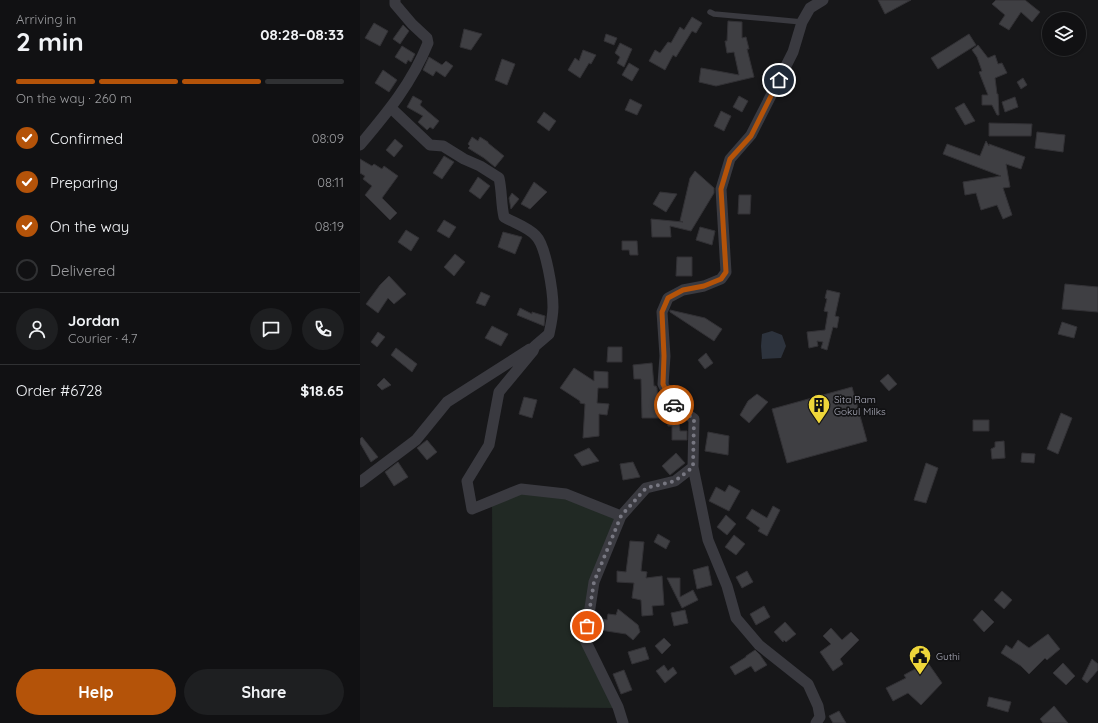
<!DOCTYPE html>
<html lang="en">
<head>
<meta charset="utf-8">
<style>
  body { margin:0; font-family:Quicksand,sans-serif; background:#1e1f21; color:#f1f3f6; height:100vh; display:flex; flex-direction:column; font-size:15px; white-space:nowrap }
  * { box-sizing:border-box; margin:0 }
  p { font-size:13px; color:#9c9da0 }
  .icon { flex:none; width:22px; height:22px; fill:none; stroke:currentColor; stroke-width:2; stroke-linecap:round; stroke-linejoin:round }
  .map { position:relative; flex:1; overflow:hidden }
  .drawer { display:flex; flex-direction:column; background:#111113; width:360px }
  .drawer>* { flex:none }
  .controls { position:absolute; left:682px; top:12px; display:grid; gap:8px }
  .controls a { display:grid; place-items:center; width:44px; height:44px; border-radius:50%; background:#111113; box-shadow:0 1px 3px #0004,0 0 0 1px #303133; font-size:20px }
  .pin { position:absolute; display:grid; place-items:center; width:34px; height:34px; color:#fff; margin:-17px; border:2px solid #fff; border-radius:50%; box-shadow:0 1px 4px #0007 }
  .courier { position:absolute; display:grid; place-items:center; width:40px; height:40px; margin:-20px; border:3px solid #b45309; border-radius:50%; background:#fff; color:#222; box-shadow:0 1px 5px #0007 }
  .summary em { font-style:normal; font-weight:700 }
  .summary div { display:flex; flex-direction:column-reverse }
  .summary { display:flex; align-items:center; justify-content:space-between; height:68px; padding:0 16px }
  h1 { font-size:26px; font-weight:700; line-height:30px }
  .bar { display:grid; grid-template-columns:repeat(4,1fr); gap:6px 4px; align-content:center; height:48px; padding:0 16px }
  .bar i { height:5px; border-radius:3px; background:#303133 }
  .bar .current { background:#b45309 }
  .bar p { grid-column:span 4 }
  .line { display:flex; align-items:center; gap:10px; padding:0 16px; border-top:1px solid #303133 }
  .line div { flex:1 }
  .round { display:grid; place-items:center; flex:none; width:42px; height:42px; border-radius:21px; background:#1e1f21 }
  ol { padding:0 16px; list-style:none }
  li { display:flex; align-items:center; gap:12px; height:44px }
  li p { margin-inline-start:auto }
  li .icon { padding:4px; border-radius:50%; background:#b45309; color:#fff; stroke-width:4 }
  li:last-child { color:#9c9da0 }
  li i { width:22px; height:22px; border:2px solid #303133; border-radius:50% }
  .primary-button { display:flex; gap:8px; margin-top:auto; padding:8px 16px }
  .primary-button a { flex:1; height:46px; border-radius:24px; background:#b45309; color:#fff; font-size:16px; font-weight:700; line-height:46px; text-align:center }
  .primary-button a+a { background:#1e1f21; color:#f1f3f6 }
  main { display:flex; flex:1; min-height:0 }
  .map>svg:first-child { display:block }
  .green { fill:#212924 }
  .water { fill:#2d333d }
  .building { fill:#3f3f43; stroke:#323135 }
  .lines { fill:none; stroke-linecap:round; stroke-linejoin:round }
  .lane { stroke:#3a3a40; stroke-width:5.5 }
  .street { stroke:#3a3a40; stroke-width:11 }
  .done { stroke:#777781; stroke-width:4; stroke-dasharray:0 7.2 }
  .route { stroke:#b45309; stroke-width:5 }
  .labels { text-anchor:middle; stroke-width:3.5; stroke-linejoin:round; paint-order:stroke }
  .poi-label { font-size:10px; fill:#aaabb9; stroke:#121214; text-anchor:start }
</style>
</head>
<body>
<main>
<section class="drawer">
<div class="summary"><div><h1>2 min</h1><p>Arriving in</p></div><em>08:28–08:33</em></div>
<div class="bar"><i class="current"></i><i class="current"></i><i class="current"></i><i></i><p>On the way · 260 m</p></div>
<ol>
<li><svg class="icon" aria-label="check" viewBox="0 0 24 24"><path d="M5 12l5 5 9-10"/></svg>Confirmed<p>08:09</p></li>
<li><svg class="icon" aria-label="check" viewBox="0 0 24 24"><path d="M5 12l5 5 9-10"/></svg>Preparing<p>08:11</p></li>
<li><svg class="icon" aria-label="check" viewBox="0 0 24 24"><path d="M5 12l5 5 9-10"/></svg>On the way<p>08:19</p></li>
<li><i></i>Delivered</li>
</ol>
<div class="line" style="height:72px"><a class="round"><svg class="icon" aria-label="person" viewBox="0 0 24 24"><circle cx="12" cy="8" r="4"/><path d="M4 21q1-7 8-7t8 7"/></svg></a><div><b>Jordan</b><p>Courier · 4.7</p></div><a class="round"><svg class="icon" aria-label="chat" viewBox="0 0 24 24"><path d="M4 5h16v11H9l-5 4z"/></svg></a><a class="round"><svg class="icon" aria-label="phone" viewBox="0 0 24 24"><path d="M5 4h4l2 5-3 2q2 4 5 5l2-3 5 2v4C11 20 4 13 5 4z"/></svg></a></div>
<div class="line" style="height:52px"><div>Order #6728</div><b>$18.65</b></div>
<div class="primary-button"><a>Help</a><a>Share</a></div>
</section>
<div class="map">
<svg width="738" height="723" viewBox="0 0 738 723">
  <rect width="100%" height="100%" fill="#171719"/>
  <path class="green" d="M162,493L204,498L261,516L221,638L255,708L133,707L132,501Z"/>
  <path class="water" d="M412,331L422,335L426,346L421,358L402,359L401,346L402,334Z"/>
  <path class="building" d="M518,0H551L525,14Z
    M636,0H665L680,12L672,22L661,12L649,30L639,24L645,15L632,4Z
    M332,17L342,23L336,33L332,31L316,57L313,55L305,70L289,61L295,50L300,53L308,42L311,43L320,27L324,30Z
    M368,21L382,22V38L386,37L389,49H387L394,77L356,86L339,82L341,68L379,75L374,52L367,53L365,41H367Z
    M14,23L28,31L20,46L5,38Z
    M43,25L49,31L40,44L33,39Z
    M104,29L122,34L111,50L100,47Z
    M246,34L257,38L254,45L244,41Z
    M609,34L616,45L578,69L571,58Z
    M260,43L272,49L264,67L257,63L260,57L255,53Z
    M618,45L628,58L635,55L638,64L642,63L647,73L635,78L637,94H638L639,115H637L632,105H622V95H628L619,72L622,71L617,57L612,50Z
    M42,46L55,54L51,62L48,60L46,64L35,57Z
    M223,50L236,55L231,64L229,63L220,78L208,70L215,58L219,61Z
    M69,57L82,65L86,61L93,66L85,77L76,71L73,76L63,70Z
    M142,59L155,64L147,85L135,80Z
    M269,63L279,69L272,81L262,75Z
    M23,70L37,80L29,92L15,83Z
    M663,78L667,85L661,89L657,82Z
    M53,96L62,101L60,105L79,121L73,129L70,127L67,130L58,122L63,116L47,107Z
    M379,96L388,101L382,112L373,107Z
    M655,97L658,107L645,112L642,102Z
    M270,99L282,105L277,115L265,110Z
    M604,103L615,121L605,125L595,108Z
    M361,111L371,116L364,131L354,126Z
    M184,112L196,121L189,131L177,122Z
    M629,123L672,124L671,136H629Z
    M677,132L705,135L703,152L675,148Z
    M112,137L118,141L120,137L128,142V143L144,156L135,167L124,158L108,148L110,146L108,144Z
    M35,139L43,146L34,157L26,150Z
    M626,141L629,146V144L665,157L661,169L646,164L650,187L643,188L652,215L643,219L637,205L621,210L616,193L605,195L603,182L641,176L583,154L587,144L620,156Z
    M84,156L94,162L82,179L73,173Z
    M0,159L12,166L14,164L22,169L24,166L38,176L22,198L37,213L30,220L5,195L12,186L3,179L5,176L0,173Z
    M335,171L354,188V193L331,231L310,226L311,237H292L291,219L323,222L320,221L330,178Z
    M118,177L130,186L120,199L109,191Z
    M174,182L187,192L170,209L161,204Z
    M300,192L317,194L306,212L293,204Z
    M152,193L159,199L151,209L149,198Z
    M379,195H391L390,214H378Z
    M84,220L96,227L89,238L77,231Z
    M340,227L355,231L352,245L336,240Z
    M46,230L59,238L51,251L38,242Z
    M143,232L162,237L155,254L138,247Z
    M262,241H277L278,255H270L269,250H262Z
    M95,254L105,262L94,276L84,267Z
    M317,257H332V276H316Z
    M29,276L46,294L34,304L28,298L18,313L6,304L20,285Z
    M705,284L738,287V312L702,309Z
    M467,290L480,293L475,316L479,317L477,328L473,327L467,350L461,348L463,342L457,341L458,346L449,348L447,332L465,330L468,312L464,311L467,299L465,298Z
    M121,292L130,296L125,306L116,303Z
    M160,308L172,314V312L185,316L184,326L157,315Z
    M310,310L345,318L362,329L354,341L310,312Z
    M702,322L717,327L714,338L698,334Z
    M132,326L148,334L141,346L125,338Z
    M18,332L25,337L17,347L11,342Z
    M248,347H262V362H247Z
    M36,348L57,364L52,372L31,355Z
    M346,353L353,363L345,369L338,360Z
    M292,363L294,386H296L297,388L299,418H282L281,379H274L273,365Z
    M214,368L234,381V371L248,372V388H238L237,403L249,404L247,415L239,414V436L223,438L225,404L220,403V401L200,388Z
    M528,374L537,384L529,391L520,381Z
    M24,378L31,385L22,390L17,385Z
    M492,387L507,441L427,463L412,409Z
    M397,394L408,402L389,423L380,415L388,401Z
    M164,397L177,400L172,418L159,414Z
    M312,412L318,416L320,431H327V440H312V426H308L306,413H312Z
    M701,413L712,418L698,454L687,449Z
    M613,420H629V431H613Z
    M348,432L369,436L368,455L345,451Z
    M2,437L18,457L11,462L0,443V439Z
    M67,440L77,452L67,460L57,448Z
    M644,441L645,458L632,459L631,449L635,447V442Z
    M229,448L239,461L222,466L214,455Z
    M316,453L325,463L310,475L302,466Z
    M662,453L675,454L674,463L661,462Z
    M38,462L48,477L34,486L25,472Z
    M273,462L280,477L263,480L260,464Z
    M566,463L578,468L566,503L554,500Z
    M369,485L380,491L369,511L349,501L356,487L365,492Z
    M413,506L420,510L407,536L398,531L400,528L386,518L392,509L407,518Z
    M366,515L376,524L367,535L357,527Z
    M298,534L310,541L306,549L294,542Z
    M374,535L385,544L376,555L365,547Z
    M270,541L284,542L281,571L287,572L286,578L302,576L304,605L292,606L293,615L282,616L281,600L272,598L274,583L257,582V571L266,572Z
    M348,566L352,585L337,589L333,570Z
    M387,571L393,582L382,588L376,577Z
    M307,578H320V597L333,590L338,600L322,608Z
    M642,591L652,600L644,609L634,600Z
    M404,606L410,617L396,625L390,614Z
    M258,609L278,625L280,632L273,640L266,634L240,630L242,619L247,620L248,614L256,615Z
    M325,610L328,623L314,626L311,613Z
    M622,610L634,622L624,632L613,620Z
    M425,622L436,634L426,642L424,640L423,642L414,632Z
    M471,628L482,640L491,632L499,640L480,659L483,664L473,671L460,652L471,644L463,636Z
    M688,634L700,649L687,660L685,658L669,674L661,666L641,653L646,645L652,649L658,640L669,648Z
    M304,638L311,645L302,654L295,646Z
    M285,647L289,659L272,664L268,652Z
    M395,650L400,655L407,665L395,672L391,666L375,675L370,667L386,657V656Z
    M732,659L738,664V670L727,683L722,679Z
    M568,663L582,683L561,705L548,693L533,701L526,688L546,678L544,675L557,668L558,669Z
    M703,663L715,676L706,685L693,673Z
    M304,665L308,671L313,667L317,673L305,683L296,671Z
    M264,670L272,690L261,694L253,674Z
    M629,697L651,702L648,712L627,706Z
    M694,706L708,723H683L680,719Z
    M479,711L486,723H473L469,716Z"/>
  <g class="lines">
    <path class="lane" d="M350,12L354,14L442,22"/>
    <path class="street" d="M31,108L70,145L83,146L104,159L120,166L139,178C142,191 141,204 144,217C154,223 168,227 176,236C186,246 193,291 193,307C193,316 191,325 189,334L175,346L173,351L139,392L129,445L107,481L112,509L161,489L206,494L261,516
      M0,145C27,113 52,83 68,43L67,38L52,24L35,4V0
      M0,482L56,440L87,402L170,349
      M263,723L258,707L225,640L234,582L261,516L286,488L315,481L333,467
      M456,723L460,717L458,706L448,684L399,645L376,618L367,586L348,540L333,467L334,419L312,403L303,384L305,356L302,312L308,298L323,290L344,286L361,279L366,272L361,189L370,159L391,135L433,52L442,22L450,8L463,0"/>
  </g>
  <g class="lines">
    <path class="done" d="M227,626L234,582L261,516L286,488L315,481L333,467L334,419L314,405"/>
    <path class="route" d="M314,405L312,403L303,384L304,356L302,312L308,298L323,290L344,286L361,279L366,272L361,189L370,159L391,136L419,80"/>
  </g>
  <defs>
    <g id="building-pin" transform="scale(1.15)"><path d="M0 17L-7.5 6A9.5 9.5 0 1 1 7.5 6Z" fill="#eed63a" stroke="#121214"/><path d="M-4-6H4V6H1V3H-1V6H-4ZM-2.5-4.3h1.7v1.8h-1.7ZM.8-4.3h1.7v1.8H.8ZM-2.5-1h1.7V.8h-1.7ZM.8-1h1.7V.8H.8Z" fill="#111"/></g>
    <g id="civic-pin" transform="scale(1.15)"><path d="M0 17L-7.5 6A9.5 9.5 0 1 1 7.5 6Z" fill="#eed63a" stroke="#121214"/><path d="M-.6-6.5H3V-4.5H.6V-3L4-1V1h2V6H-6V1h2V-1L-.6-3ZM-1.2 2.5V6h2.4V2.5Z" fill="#111"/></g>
  </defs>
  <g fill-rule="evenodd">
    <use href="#building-pin" x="459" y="405"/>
    <use href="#civic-pin" x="560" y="656"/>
  </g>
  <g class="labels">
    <g class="poi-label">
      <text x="474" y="403">Sita Ram<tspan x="474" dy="12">Gokul Milks</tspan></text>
      <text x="576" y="660">Guthi</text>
    </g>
  </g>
</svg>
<div class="controls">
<a><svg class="icon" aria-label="layers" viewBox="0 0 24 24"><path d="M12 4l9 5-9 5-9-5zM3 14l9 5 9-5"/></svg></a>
</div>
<div class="pin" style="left:227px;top:626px;background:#ea580c"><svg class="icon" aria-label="bag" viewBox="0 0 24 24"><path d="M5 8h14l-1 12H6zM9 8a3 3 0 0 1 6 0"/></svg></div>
<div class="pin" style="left:419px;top:80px;background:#1f2937"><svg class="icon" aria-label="home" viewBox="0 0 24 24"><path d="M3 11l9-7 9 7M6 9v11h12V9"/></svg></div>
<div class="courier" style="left:314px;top:405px"><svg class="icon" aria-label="car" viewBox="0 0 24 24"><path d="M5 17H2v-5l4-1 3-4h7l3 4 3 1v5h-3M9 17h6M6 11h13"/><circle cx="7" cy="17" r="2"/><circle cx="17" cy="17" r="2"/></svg></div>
</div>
</main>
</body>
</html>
